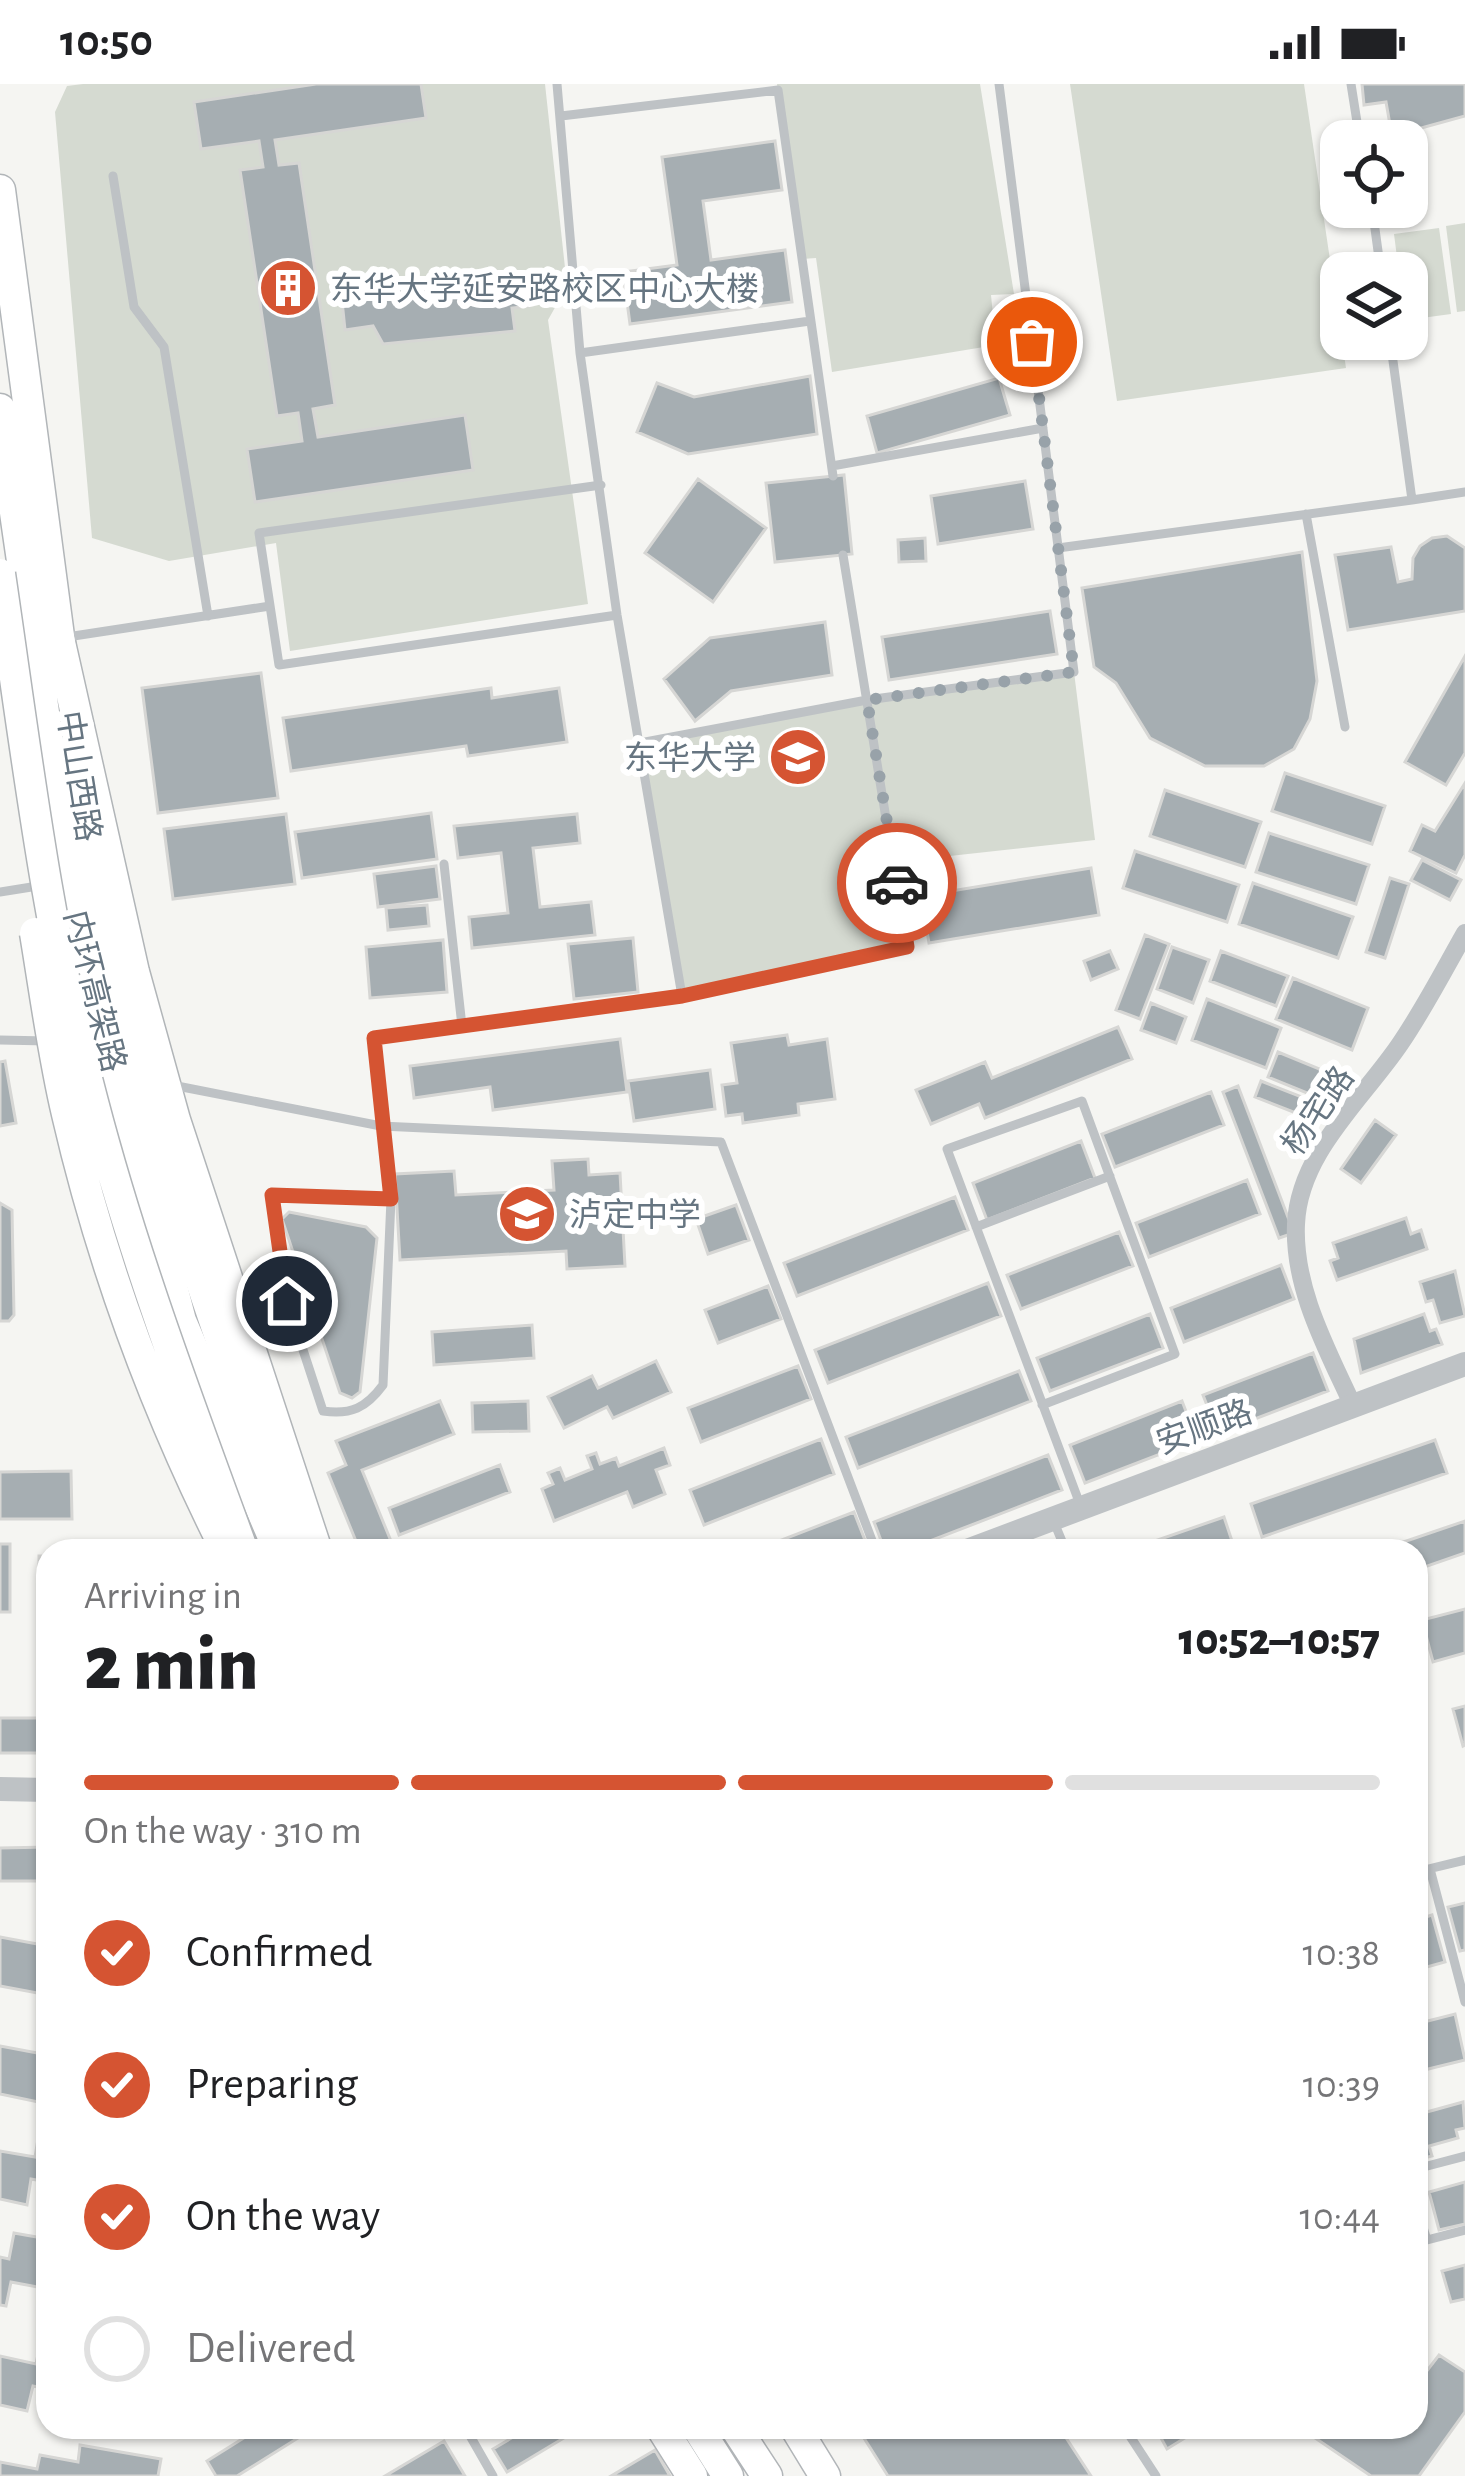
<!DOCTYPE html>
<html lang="en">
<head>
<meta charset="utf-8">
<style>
  body { margin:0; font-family:"Alegreya Sans","Noto Sans SC",sans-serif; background:#f6f6f6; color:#202124; height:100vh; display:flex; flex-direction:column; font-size:45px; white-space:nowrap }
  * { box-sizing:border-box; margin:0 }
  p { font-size:39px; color:#757577 }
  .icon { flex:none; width:66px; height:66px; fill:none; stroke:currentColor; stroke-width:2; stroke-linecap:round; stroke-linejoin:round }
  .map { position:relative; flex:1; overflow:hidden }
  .side { position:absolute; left:36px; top:1455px; width:1392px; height:900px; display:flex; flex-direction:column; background:#fff; border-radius:36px; box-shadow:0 3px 9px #0004 }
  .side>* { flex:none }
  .fabs { position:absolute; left:1320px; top:36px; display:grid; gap:24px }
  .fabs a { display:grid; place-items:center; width:108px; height:108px; border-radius:24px; background:#fff; box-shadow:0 3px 9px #0004; font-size:60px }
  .pin { position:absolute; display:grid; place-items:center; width:102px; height:102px; color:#fff; margin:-51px; border:6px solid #fff; border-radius:50%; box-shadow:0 3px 12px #0007 }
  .courier { position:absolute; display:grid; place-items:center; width:120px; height:120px; margin:-60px; border:9px solid #d55432; border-radius:50%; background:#fff; color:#222; box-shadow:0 3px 15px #0007 }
  .overview em { font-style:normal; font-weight:800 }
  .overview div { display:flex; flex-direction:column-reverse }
  .overview { display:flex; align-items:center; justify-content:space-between; height:204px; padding:0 48px }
  h1 { font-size:78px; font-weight:800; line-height:90px }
  .bar { display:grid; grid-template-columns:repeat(4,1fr); gap:18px 12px; align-content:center; height:144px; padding:0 48px }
  .bar i { height:15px; border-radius:9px; background:#e0e0e0 }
  .bar .current { background:#d55432 }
  .bar p { grid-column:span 4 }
  ol { padding:0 48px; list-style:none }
  li { display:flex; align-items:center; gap:36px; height:132px }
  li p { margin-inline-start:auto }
  li .icon { padding:12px; border-radius:50%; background:#d55432; color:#fff; stroke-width:4 }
  li:last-child { color:#757577 }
  li i { width:66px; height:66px; border:6px solid #e0e0e0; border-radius:50% }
  .status { display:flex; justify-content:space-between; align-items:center; height:84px; padding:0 60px; background:#fff; direction:ltr }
  .status svg { height:33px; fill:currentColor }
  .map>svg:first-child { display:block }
  .green { fill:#d5dad1 }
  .building { fill:#a6aeb2; stroke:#d6d6d4; stroke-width:3 }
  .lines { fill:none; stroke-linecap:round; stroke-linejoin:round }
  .primary-casing { stroke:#b2b6b9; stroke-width:33 }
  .trunk-casing { stroke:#b1b5b8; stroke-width:33 }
  .service { stroke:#bec2c5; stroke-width:9 }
  .minor { stroke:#bec2c5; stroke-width:18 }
  .tertiary { stroke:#bec2c5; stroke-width:24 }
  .primary { stroke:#fff; stroke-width:30 }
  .trunk { stroke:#fff; stroke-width:30 }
  .trunk-bridge-casing { stroke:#b1b5b8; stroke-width:33; stroke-linecap:butt }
  .trunk-bridge { stroke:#fff; stroke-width:30 }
  .done { stroke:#98a2a9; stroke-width:12; stroke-dasharray:0 21.6 }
  .route { stroke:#d55432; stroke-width:15 }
  .labels { text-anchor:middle; stroke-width:12; stroke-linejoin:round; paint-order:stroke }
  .poi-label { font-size:33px; fill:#667581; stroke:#fff; text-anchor:start }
  .street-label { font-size:33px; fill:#667581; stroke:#fff }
</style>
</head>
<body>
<div class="status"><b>10:50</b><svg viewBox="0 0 49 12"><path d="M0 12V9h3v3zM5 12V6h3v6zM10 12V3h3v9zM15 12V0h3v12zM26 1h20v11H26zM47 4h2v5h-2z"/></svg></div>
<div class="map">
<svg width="1465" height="2392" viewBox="0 0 1465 2392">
  <rect width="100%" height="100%" fill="#f5f5f2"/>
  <path class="green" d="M83,0H545L567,202L548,236L588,520L290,567L276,459L169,477L92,454L55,28L67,2Z
    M777,0H980L1014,210L991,211L996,261L832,288L816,174L802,175Z
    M1070,0H1304L1346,284L1117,317Z
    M1465,139V227L1457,228L1446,142Z
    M1439,144L1451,230L1407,236V189H1399L1394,150Z
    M1074,588L1095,756L895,778L907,863L682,912L640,659L867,616Z"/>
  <path class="building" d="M316,0H421L426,34L275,56L279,81L299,79L335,321L313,325L318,353L465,331L473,386L255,418L247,365L302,357L298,329L277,332L240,86L263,83L259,57L201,65L194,18Z
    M1362,0H1465V32L1392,52L1386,18L1364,21Z
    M775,57L782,106L703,117L711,176L785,166L792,218L630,240L623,188L677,181L662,73Z
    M526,188L530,222L512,224L515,247L383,260L373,242L345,246L341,207Z
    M810,292L817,350L688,370L637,348L657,299L694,313Z
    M999,294L1010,331L877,369L867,332Z
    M844,391L852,470L775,478L766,399Z
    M698,395L766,444L713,518L645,469Z
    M1025,397L1033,445L938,460L931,412Z
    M1447,452L1465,464V527L1348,546L1335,471L1391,463L1398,498L1412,495L1413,474L1420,462L1432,454Z
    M925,454L926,477L899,478L898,456Z
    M1302,468L1317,597L1310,635L1294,665L1264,682H1205L1150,654L1116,599L1094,583L1082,504Z
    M1050,527L1057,570L889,596L882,553Z
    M825,538L832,591L731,607L695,637L664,595L710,554Z
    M1465,572V669L1446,701L1405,678Z
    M261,589L278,714L158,729L142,604Z
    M491,604L492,614L559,604L567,658L468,672L466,662L291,687L283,634Z
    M1285,689L1385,722L1372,760L1272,727Z
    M1465,699V771L1456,789L1410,767L1422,741L1435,747Z
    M1165,706L1261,738L1245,783L1150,752Z
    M431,729L437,775L302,794L295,748Z
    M286,730L295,800L173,815L164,745Z
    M577,730L580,759L533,764L540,823L591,818L595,851L472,864L469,833L508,829L501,769L458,774L454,742Z
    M1269,749L1369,781L1356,820L1256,788Z
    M1135,767L1239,801L1227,838L1123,804Z
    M1422,776L1461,796L1450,816L1411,796Z
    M436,782L440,815L378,823L374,790Z
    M1091,784L1099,831L929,859L921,812Z
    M1390,794L1409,800L1385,874L1366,868Z
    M1253,799L1353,833L1338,874L1239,840Z
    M427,821L429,842L388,846L386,824Z
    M1145,851L1169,860L1140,935L1116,926Z
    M633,854L638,908L574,915L568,860Z
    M443,856L447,908L370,914L366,863Z
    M1172,863L1209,876L1193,919L1157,905Z
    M1110,867L1118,885L1091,896L1084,877Z
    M1221,867L1288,892L1276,922L1210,897Z
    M1293,894L1368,924L1352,966L1276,935Z
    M1207,915L1281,944L1266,984L1192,956Z
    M1151,919L1186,933L1176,959L1141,946Z
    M1118,943L1132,975L985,1034L979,1020L931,1040L916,1006L985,978L992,994Z
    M787,951L789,961L827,955L835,1015L798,1020L799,1031L743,1039L742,1030L726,1032L722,1001L737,999L731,959Z
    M620,955L627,1008L493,1026L490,1003L414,1014L410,982Z
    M1278,968L1322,986L1312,1011L1268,993Z
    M5,977L16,1039L0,1042V978Z
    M710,986L715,1025L634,1037L628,997Z
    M1261,997L1325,1022L1319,1038L1255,1013Z
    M1238,1002L1294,1149L1279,1154L1223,1008Z
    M1211,1008L1224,1041L1115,1083L1102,1050Z
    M1375,1036L1396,1051L1361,1099L1341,1085Z
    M1081,1057L1095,1094L987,1136L973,1099Z
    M588,1075L589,1091L620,1089L625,1182L567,1185L566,1167L400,1176L395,1090L454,1087L456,1111L554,1106L552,1077Z
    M1247,1096L1260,1130L1149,1173L1136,1139Z
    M955,1113L968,1146L797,1212L784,1179Z
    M0,1119L12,1126L14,1231L9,1237H0Z
    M736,1121L749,1156L708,1170L696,1135Z
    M289,1128L366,1143L377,1154L360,1308L352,1314L340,1309L282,1135Z
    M1406,1134L1411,1150L1421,1146L1427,1165L1337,1196L1330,1177L1338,1174L1333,1159Z
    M1119,1148L1133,1182L1021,1225L1007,1191Z
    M1281,1181L1294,1215L1184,1258L1171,1224Z
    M1455,1187L1465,1232L1440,1239L1433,1216L1426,1218L1420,1198Z
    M988,1199L1001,1232L828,1299L815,1266Z
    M768,1202L781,1235L718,1259L705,1226Z
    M1150,1230L1163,1264L1050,1307L1037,1274Z
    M1424,1230L1430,1247L1436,1245L1442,1260L1361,1289L1354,1255Z
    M532,1241L534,1274L434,1281L432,1248Z
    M1313,1269L1328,1307L1218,1349L1203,1311Z
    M656,1277L671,1308L613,1334L607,1323L564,1344L548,1313L592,1292L598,1304Z
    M798,1282L811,1315L701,1358L688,1324Z
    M1019,1287L1031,1317L858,1384L846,1353Z
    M440,1317L454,1350L362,1386L395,1467H360L328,1389L346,1381L336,1357Z
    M528,1317L529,1347L473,1348L472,1319Z
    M1182,1317L1197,1356L1085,1399L1070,1361Z
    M821,1355L834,1390L704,1441L690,1406Z
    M1435,1356L1447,1389L1262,1453L1251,1420Z
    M664,1364L670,1381L656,1386L665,1410L633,1423L627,1408L554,1437L542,1405L553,1400L548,1389L560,1384L565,1396L592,1385L587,1372L596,1369L600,1380L616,1374L619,1382Z
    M1048,1371L1062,1406L904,1467H885L874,1438Z
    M500,1381L510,1408L399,1451L389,1424Z
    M71,1387L72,1435H0V1388Z
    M854,1428L868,1464L860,1467H753Z
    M1224,1433L1235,1466L1232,1467H1126Z
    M1465,1437V1469L1416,1486V1467H1377Z
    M0,1460H10V1528H0Z
    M39,1472H48V1546H39Z
    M1465,1525V1569L1433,1578L1422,1536Z
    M1465,1622V1661L1463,1662L1453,1625Z
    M0,1634H48V1669H0Z
    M48,1763V1797H0V1764Z
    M1465,1819V1866L1460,1867L1448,1823Z
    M1432,1831L1445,1878L1416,1886V1836Z
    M0,1853L48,1862V1911L0,1902Z
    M1455,1930L1465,1976L1416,1988V1940Z
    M0,1962L48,1971L43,2019L0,2010Z
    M1463,2018L1465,2044L1456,2046L1458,2054L1429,2062L1432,2072L1416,2076V2031Z
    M39,2049L48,2051V2098L31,2095L27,2121L0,2115V2067L35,2073Z
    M1465,2098V2140L1439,2146L1429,2108Z
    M14,2149L48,2155V2205L11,2198L6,2222L0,2221V2173L9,2175Z
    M1465,2181V2215L1451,2218L1442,2187Z
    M42,2251L48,2252V2305L33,2302L27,2327L0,2321V2272L36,2280Z
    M1439,2271L1465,2288V2328L1419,2392H1371L1299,2343H1416V2301Z
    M261,2343L314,2344L237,2392H216L207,2377Z
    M530,2343H582L507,2388L493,2365Z
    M857,2343H1059L1091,2392H888Z
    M1155,2343H1179L1188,2352L1167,2365Z
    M444,2357L465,2392H385Z
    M80,2361L161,2375L158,2392H0V2378L37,2385L40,2371L78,2378Z
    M655,2366L670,2392H611Z"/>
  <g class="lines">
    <g class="primary-casing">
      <path id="primary" d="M0,106L62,575
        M85,724C94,787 103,851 118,912C164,1102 229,1285 298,1467
        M661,2343L692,2392
        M795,2343L825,2392"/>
    </g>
    <g class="trunk-casing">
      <path id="trunk" d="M0,325L71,815L181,1237L279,1467
        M59,554L134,888L175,1036L317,1467
        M697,2343L728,2392
        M735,2343L767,2392"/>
    </g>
    <path class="service" d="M557,0L580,269L617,531L682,912
      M1351,0L1360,57
      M561,32L778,6L833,392
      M113,92L134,223L164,263L208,532
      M1372,123L1381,189
      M580,269L810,237
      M832,382L1043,344
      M601,401L259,449L279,581L617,531
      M1412,416L1465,408
      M1306,430L1345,643
      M1058,464L1412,416L1390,255
      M67,553L270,522
      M640,659L867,616L1074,588L999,0
      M444,780L462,942
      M0,808L44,801
      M0,956L48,957
      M172,1001L381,1042L721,1058L876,1467
      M272,1111L391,1115L383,1301C366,1324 351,1331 323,1327L287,1217Z
      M391,1115L373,954L682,912L907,863L843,471
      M976,1143L1110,1092
      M1042,1321L1175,1270L1082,1017L947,1065L1081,1423
      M1054,1438L1066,1467
      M1430,1785L1465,1918
      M1416,1788L1465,1776
      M1416,2085L1465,2072
      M1416,2121L1427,2156L1465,2146
      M465,2343L493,2392
      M1124,2343L1156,2392"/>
    <path class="minor" d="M1353,1322C1327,1265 1293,1204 1296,1140C1299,1069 1362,1016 1400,960C1424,925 1444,886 1465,849"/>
    <path class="tertiary" d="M967,1467L1465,1280
      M0,1705L48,1706"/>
    <use href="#primary" class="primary"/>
    <use href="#trunk" class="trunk"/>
    <g class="trunk-bridge-casing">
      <path id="trunk-bridge" d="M0,490C26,667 47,845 93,1018C133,1171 189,1319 243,1467
        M35,849C45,909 53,971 67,1030C101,1177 153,1319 220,1454"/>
    </g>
    <use href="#trunk-bridge" class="trunk-bridge"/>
  </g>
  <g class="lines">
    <path class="done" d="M897,799L867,616L1074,588L1032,258"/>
    <path class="route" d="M287,1217L272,1111L391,1115L374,954L682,912L907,863L897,799"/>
  </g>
  <defs>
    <g id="building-disc" transform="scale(3)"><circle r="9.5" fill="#d55432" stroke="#fff"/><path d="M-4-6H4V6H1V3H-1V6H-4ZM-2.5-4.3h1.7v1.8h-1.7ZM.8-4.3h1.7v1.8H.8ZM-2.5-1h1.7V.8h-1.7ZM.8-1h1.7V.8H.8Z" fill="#fff"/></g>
    <g id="university-disc" transform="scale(3)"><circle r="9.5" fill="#d55432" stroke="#fff"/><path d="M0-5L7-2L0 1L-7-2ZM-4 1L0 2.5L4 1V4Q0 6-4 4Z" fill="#fff"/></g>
    <g id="school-disc" transform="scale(3)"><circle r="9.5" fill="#d55432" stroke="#fff"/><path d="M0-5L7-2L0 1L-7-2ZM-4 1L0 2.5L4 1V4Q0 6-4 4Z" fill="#fff"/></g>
  </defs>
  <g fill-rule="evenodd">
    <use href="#building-disc" x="288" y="204"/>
    <use href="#university-disc" x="798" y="673"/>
    <use href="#school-disc" x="527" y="1130"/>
  </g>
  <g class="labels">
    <g class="poi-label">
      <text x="330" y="216">东华大学延安路校区中心大楼</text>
      <text x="756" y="685" text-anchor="end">东华大学</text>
      <text x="569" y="1142">泸定中学</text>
    </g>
    <g class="street-label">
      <text transform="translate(80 692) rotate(81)" y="12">中山西路</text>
      <text transform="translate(96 907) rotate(76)" y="12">内环高架路</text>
      <text transform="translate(1317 1026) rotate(-55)" y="12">杨宅路</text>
      <text transform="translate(1204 1342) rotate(-20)" y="12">安顺路</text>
    </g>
  </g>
</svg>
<div class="fabs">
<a><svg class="icon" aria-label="locate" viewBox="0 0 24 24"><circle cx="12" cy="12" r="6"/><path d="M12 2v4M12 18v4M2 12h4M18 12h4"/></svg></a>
<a><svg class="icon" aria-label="layers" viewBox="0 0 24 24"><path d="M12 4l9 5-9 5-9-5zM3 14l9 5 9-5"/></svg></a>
</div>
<div class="pin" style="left:1032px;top:258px;background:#ea580c"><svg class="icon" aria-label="bag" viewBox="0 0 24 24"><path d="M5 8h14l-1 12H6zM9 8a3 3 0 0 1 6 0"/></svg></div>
<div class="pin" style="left:287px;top:1217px;background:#1f2937"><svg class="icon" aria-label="home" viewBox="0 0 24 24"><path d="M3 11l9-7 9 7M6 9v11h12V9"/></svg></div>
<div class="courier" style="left:897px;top:799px"><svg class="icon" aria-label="car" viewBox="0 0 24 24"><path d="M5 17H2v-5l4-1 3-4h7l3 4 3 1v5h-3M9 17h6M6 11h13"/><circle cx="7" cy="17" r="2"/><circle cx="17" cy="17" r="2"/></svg></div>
<section class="side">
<div class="overview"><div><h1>2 min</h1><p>Arriving in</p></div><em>10:52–10:57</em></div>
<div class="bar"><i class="current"></i><i class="current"></i><i class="current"></i><i></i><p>On the way · 310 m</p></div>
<ol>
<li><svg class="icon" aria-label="check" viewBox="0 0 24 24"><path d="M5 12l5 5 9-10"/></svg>Confirmed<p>10:38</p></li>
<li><svg class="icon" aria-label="check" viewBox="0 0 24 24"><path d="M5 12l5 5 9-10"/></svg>Preparing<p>10:39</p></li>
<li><svg class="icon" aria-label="check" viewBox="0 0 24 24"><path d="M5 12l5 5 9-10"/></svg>On the way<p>10:44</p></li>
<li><i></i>Delivered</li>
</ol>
</section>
</div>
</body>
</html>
